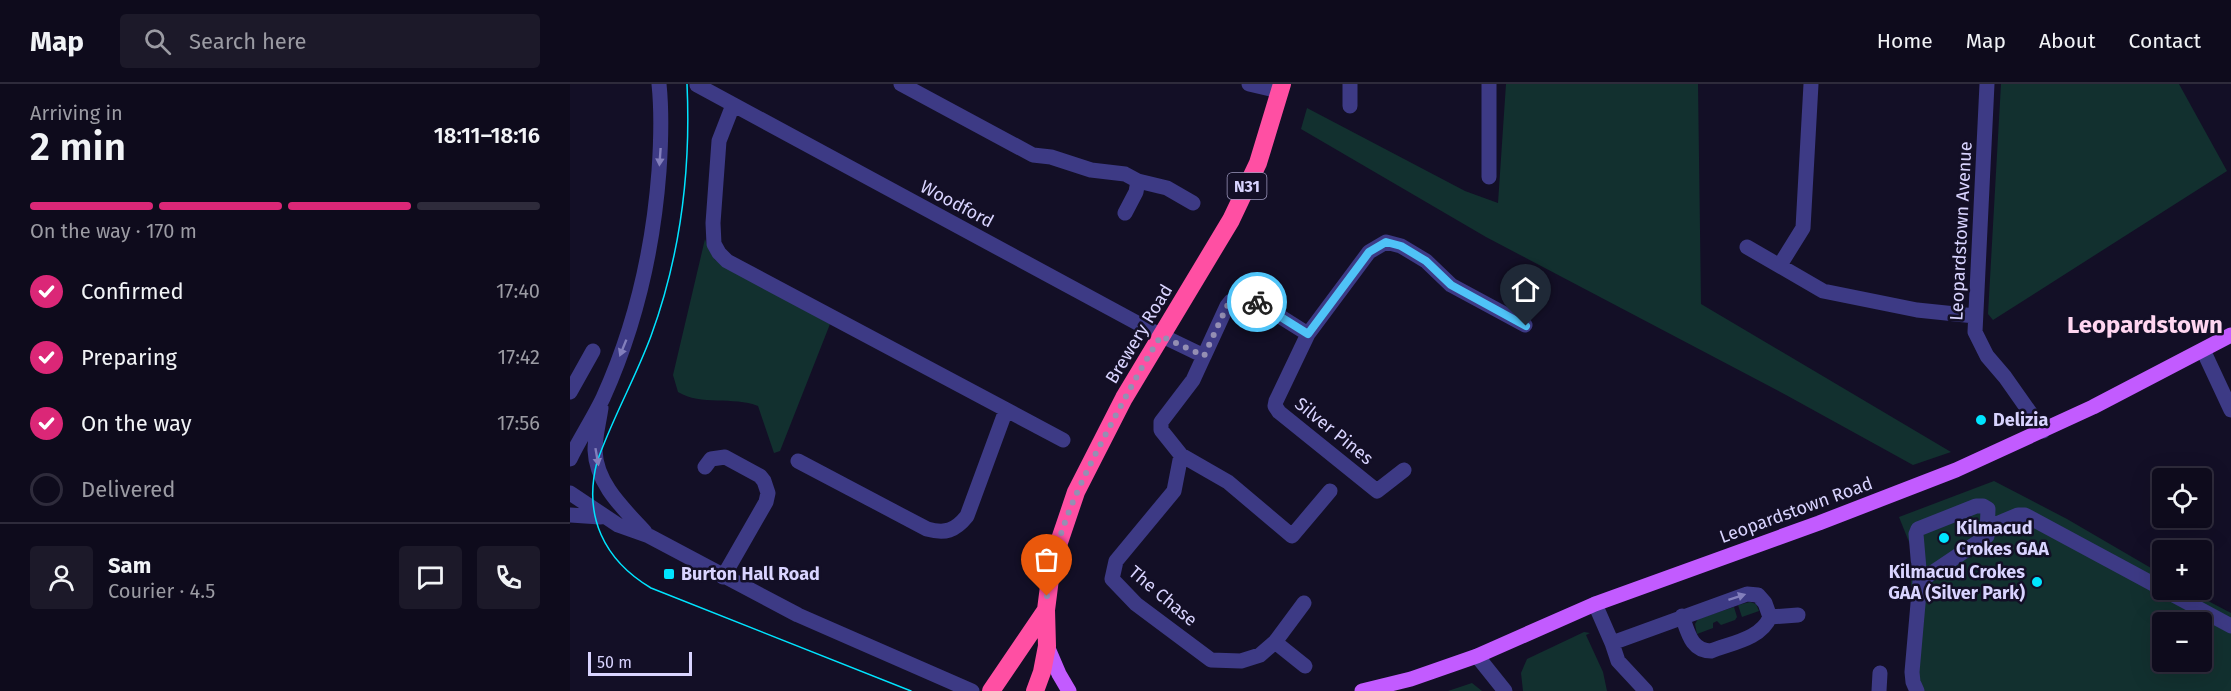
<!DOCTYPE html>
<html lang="en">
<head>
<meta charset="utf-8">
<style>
  body { margin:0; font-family:"Fira Sans",sans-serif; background:#1c1929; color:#f1f3f6; height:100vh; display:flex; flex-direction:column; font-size:22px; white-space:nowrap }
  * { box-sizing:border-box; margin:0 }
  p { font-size:20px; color:#9b9ba3 }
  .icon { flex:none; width:33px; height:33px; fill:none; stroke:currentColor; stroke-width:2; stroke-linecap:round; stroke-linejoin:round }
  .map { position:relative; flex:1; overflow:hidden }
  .panel { display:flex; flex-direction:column; background:#0e0b1c; width:570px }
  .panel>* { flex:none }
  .tools { position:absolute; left:1582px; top:384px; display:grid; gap:12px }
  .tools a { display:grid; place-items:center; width:60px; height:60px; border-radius:6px; background:#0e0b1c; box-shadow:0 6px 24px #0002,0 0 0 2px #2e2b3b; font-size:30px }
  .scale { position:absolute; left:18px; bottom:15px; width:104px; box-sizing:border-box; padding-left:6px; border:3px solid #d9d4ff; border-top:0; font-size:16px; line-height:21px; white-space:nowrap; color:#d9d4ff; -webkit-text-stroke:4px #130f26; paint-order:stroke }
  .pin { position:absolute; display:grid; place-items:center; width:51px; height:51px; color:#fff; margin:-62px -26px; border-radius:50% 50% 50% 0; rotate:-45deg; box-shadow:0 0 6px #0007 }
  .pin .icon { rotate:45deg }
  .courier { position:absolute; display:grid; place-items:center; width:60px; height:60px; margin:-30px; border:4px solid #4fc3f7; border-radius:50%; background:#fff; color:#222; box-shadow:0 2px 8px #0007 }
  .summary em { font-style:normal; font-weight:600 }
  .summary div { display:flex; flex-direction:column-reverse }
  .summary { display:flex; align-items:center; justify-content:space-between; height:102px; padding:0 30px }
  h1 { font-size:39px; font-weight:600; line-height:45px }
  .bar { display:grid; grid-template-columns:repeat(4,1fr); gap:9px 6px; align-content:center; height:72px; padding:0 30px }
  .bar i { height:8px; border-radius:4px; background:#2e2b3b }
  .bar .active { background:#db2777 }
  .bar p { grid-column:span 4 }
  .line { display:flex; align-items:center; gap:15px; padding:0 30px; border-top:2px solid #2e2b3b }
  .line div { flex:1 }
  .round { display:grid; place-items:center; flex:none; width:63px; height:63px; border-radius:6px; background:#1c1929 }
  ol { padding:0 30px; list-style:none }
  li { display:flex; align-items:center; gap:18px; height:66px }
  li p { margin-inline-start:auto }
  li .icon { padding:6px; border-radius:50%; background:#db2777; color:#fff; stroke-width:4 }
  li:last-child { color:#9b9ba3 }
  li i { width:33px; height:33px; border:3px solid #2e2b3b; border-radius:50% }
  header { display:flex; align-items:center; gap:36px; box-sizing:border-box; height:84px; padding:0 30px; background:#0e0b1c; border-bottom:2px solid #2e2b3b }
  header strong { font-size:28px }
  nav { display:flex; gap:33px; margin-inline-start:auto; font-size:21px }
  .search { width:420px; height:54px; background:#1c1929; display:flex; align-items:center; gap:15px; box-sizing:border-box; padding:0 21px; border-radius:6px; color:#9b9ba3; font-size:22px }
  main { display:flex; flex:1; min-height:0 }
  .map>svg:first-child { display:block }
  .green { fill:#12302f; fill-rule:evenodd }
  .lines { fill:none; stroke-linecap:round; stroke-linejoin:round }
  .minor { stroke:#3d3a85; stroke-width:15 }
  .major { stroke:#c25bff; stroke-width:15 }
  .highway { stroke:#ff4fa3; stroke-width:18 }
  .tram { stroke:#00e5ff; stroke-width:1.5 }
  .oneway { fill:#837fbc }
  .done { stroke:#948fb3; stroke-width:6; stroke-dasharray:0 10.8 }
  .route { stroke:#4fc3f7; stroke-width:8 }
  .poi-dot { fill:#00e5ff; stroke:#130f26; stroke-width:2 }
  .labels { text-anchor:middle; stroke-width:5; stroke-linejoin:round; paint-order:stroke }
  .shield { fill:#130f26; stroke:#9e99be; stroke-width:1.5 }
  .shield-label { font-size:16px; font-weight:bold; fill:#d9d4ff }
  .street-label { font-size:18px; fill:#d9d4ff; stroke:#130f26 }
  .poi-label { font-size:18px; font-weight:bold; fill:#d9d4ff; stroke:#130f26; text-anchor:start }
  .district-label { font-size:24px; font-weight:bold; fill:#ffd6f0; stroke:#130f26 }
</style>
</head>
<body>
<header>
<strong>Map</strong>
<div class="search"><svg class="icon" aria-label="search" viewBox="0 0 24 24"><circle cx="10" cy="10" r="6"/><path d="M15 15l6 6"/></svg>Search here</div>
<nav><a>Home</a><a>Map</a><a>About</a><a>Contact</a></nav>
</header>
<main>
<section class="panel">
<div class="summary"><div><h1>2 min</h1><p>Arriving in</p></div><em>18:11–18:16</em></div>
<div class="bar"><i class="active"></i><i class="active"></i><i class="active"></i><i></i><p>On the way · 170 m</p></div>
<ol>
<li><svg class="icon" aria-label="check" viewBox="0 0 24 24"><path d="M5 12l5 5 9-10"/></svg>Confirmed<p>17:40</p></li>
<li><svg class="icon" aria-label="check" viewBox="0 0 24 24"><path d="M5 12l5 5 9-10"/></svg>Preparing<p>17:42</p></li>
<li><svg class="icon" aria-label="check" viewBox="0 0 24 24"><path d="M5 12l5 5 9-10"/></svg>On the way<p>17:56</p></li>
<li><i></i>Delivered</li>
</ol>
<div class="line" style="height:108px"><a class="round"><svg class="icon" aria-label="person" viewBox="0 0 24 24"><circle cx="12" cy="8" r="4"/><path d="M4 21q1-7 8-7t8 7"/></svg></a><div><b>Sam</b><p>Courier · 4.5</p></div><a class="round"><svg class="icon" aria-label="chat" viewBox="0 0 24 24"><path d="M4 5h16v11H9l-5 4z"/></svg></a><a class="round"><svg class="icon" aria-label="phone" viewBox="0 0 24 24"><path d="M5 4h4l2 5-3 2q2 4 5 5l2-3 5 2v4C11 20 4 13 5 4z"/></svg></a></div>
</section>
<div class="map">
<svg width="1661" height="607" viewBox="0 0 1661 607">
  <rect width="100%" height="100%" fill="#130f26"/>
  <path class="green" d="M936,0H1128L1131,220L1381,368L1343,381L1216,311L916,153L731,45L737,24L895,107L928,119Z
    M1431,0H1609L1657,87L1423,236L1418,230Z
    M135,155L138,164L145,176L260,240L210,367L204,369L188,322C163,312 131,322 108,308L103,291Z
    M1424,397L1497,435L1593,491V506H1617L1661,529V607H1354L1350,598L1341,513V463L1329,433ZM1593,538H1632V578H1593Z
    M1180,518L1186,520L1189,527L1172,533L1168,521Z
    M1164,523L1167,533L1165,536L1151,541L1147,537L1143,539V544L1127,550L1125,540L1128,535Z
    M1014,548L1020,549L1016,551L1033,588L1037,607H953L951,589L957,575Z
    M902,599L912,607H878Z"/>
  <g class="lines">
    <path class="minor" d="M331,0L463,71L481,73L521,86L555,90L568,97L597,104L623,119
      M679,0L710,7
      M780,0V22
      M919,0V93
      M1417,0L1405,248L1417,272L1435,293L1473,347
      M127,1L582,247L634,272L623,296L591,338V346L611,371L658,398L722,452L760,407
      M163,21L149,57L143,139L144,160L149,169L157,177L493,356
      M555,129L566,108L568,97
      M1177,163L1253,207L1347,226L1405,232
      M1210,181L1233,144L1241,0
      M738,250L799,168L816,158L831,162L856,177L881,201L955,241
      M1633,266L1661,326
      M634,272L657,222L661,217L672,211L679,213L738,250L706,317L705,322L709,328L807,407L834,386
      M0,308L23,267
      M31,324C29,338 25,353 25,366C26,400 54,425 75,448
      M611,371L604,407L546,477L542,495L566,520L641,576L671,577L690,571L705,558L734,519
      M0,375C10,354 23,335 33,314C66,241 83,167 89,87C91,58 92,29 89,0
      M228,377L357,445C375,450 385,447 397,432L436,326
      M135,383L141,375L155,373L190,392L194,397L198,409L196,418L153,493
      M0,409L48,441L79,452L228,531L402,607
      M0,431L30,433
      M1417,444L1448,431H1455L1661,542
      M1025,520L1042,559L1177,510L1188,511L1195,519L1200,533C1191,555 1161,559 1141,567C1121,567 1118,548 1112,532
      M1200,533L1228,531
      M705,558L735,582
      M1042,559L1048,577L1076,607
      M907,572L935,607
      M1309,607L1310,589
      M1347,607L1343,598L1342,588L1350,497L1346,450L1348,445L1406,422H1413L1418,425L1417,452L1350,497"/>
    <path class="major" d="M477,562L489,590L499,607
      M792,607L841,595L907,572L1025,520L1249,439L1386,386L1523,323L1661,251"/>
    <path class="highway" d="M421,607L476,526
      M465,607L472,588L477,562L476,526L482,479L506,408L554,314L661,136L688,79L712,0"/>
    <path class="tram" d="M117,0C121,87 111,170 81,252C65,295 42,335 27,378C13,432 34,476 81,504L341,607"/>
  </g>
  <defs><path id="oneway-solid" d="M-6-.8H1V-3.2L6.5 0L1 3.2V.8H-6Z" transform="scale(1.5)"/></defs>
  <g class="oneway">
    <use href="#oneway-solid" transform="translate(90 73) rotate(94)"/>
    <use href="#oneway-solid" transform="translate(53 264) rotate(112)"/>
    <use href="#oneway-solid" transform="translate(27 373) rotate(80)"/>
    <use href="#oneway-solid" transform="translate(1167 513) rotate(-18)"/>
  </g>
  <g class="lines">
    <path class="done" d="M477,512C484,452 509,401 537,348C554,316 571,283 591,252L634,272L657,222L661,217L672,211L687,218"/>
    <path class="route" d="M687,218L738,250L799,168L816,158L831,162L856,177L881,201L956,242"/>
  </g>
  <g class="poi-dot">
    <circle cx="1411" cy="336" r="6"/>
    <circle cx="1374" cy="454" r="6"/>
    <rect x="93" y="484" width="12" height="12" rx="3"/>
    <circle cx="1467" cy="498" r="6"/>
  </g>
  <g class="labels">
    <rect class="shield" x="657.5" y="89" width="39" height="26" rx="4.5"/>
    <g class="shield-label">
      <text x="677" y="108">N31</text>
    </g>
    <g class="street-label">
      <text transform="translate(387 120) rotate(28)" y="6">Woodford</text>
      <text transform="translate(1391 147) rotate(-87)" y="6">Leopardstown Avenue</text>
      <text transform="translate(569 250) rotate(-59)" y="6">Brewery Road</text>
      <text transform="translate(764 347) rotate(39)" y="6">Silver Pines</text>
      <text transform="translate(1226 426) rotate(-20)" y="6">Leopardstown Road</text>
      <text transform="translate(593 512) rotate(40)" y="6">The Chase</text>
    </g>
    <g class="poi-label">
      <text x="1423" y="342">Delizia</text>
      <text x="1386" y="450">Kilmacud<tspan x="1386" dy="21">Crokes GAA</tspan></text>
      <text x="1455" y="494" text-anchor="end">Kilmacud Crokes<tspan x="1455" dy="21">GAA (Silver Park)</tspan></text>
      <text x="111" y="496">Burton Hall Road</text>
    </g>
    <g class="district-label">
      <text x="1575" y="249">Leopardstown</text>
    </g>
  </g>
</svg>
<div class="tools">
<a><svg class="icon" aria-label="locate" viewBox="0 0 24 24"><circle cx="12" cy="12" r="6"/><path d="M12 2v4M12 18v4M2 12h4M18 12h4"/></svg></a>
<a>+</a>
<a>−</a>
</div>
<div class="scale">50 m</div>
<div class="pin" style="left:477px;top:512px;background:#ea580c"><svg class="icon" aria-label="bag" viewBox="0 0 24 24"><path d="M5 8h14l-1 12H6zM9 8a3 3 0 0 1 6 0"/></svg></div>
<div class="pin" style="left:956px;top:242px;background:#1f2937"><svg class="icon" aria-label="home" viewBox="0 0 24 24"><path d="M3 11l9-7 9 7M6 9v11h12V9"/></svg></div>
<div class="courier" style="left:687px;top:218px"><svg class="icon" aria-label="bike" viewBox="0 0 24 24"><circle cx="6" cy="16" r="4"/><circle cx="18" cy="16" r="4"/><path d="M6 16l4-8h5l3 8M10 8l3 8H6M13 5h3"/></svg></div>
</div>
</main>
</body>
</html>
